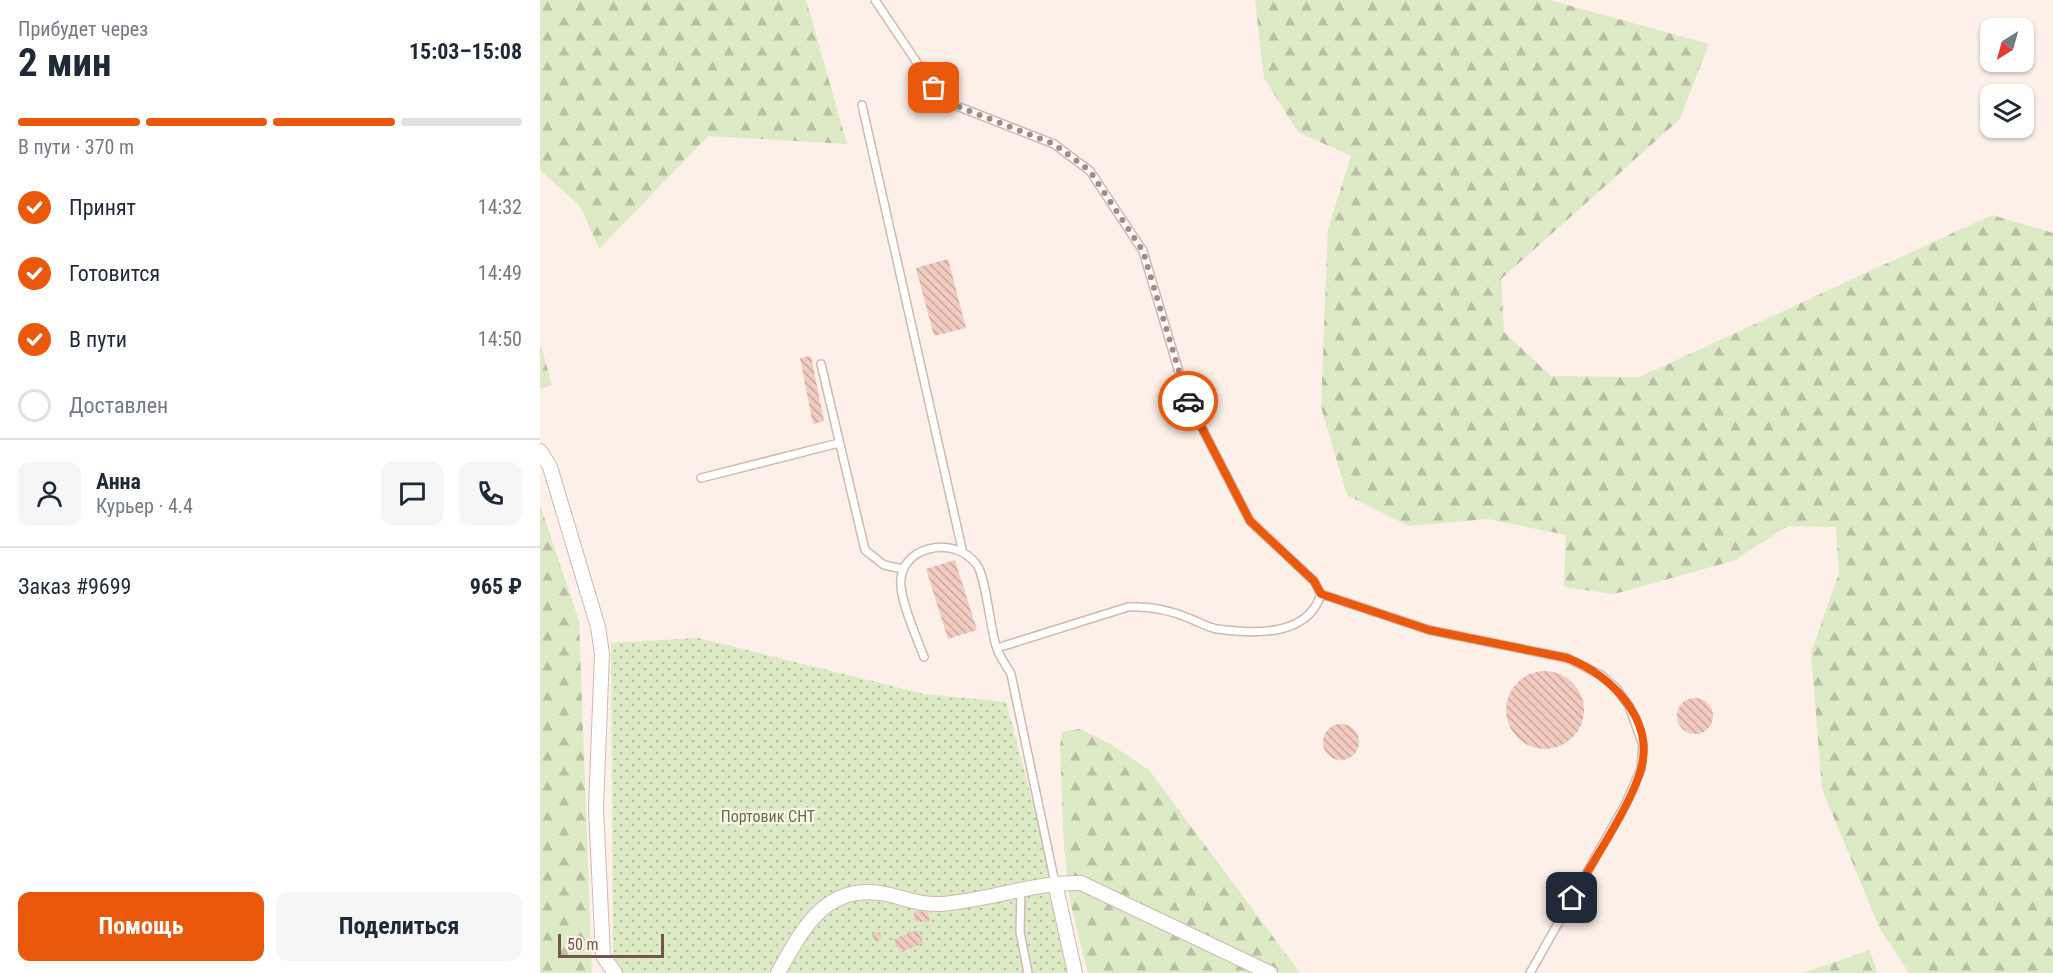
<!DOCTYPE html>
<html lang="ru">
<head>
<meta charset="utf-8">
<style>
  body { margin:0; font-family:"Roboto Condensed",sans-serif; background:#f6f6f7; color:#1f2937; height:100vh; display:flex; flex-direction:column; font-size:22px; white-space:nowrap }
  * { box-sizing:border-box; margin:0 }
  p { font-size:20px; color:#747a83 }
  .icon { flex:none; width:33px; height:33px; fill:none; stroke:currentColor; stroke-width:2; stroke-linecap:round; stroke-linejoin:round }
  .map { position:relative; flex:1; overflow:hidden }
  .sheet { display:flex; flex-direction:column; background:#fff; width:540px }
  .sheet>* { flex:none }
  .needle { width:39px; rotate:217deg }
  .fabs { position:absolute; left:1440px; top:18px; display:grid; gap:12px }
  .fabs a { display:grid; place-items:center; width:54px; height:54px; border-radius:12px; background:#fff; box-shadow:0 2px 4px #0004; font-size:30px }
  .scale { position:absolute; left:18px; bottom:15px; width:106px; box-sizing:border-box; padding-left:6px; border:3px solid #76534c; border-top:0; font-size:16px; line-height:21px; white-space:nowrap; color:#76534c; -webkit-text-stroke:4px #fff5ee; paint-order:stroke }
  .pin { position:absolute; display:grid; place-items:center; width:51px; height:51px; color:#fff; margin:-26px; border-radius:12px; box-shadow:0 3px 9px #0006 }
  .courier { position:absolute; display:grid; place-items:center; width:60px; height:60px; margin:-30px; border:4px solid #ea580c; border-radius:50%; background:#fff; color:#222; box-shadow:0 2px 8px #0007 }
  .summary em { font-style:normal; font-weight:700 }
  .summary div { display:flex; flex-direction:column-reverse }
  .summary { display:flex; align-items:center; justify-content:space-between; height:102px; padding:0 18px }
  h1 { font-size:39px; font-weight:700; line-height:45px }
  .bar { display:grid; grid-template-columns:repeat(4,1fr); gap:9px 6px; align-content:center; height:72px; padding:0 18px }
  .bar i { height:8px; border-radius:4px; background:#e0e1e3 }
  .bar .selected { background:#ea580c }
  .bar p { grid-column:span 4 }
  .line { display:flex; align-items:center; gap:15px; padding:0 18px; border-top:2px solid #e0e1e3 }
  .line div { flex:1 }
  .round { display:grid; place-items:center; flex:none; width:63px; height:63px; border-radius:12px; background:#f6f6f7 }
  ol { padding:0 18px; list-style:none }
  li { display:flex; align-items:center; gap:18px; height:66px }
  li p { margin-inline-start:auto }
  li .icon { padding:6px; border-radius:50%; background:#ea580c; color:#fff; stroke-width:4 }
  li:last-child { color:#747a83 }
  li i { width:33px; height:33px; border:3px solid #e0e1e3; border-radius:50% }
  .primary-button { display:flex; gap:12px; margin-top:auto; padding:12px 18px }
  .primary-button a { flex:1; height:69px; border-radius:12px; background:#ea580c; color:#fff; font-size:24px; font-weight:700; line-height:69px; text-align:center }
  .primary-button a+a { background:#f6f6f7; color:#1f2937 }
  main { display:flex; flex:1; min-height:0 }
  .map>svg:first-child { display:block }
  .forest { fill:url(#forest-firs) }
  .garden { fill:url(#garden-dots) }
  .building { fill:url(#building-back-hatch) }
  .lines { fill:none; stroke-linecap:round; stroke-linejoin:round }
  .lane-casing { stroke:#d0b9b0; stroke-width:10 }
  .street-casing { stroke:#d0b9b0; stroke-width:16 }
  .lane { stroke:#fff; stroke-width:7 }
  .street { stroke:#fff; stroke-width:14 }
  .done { stroke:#a58a83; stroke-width:6; stroke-dasharray:0 10.8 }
  .route { stroke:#ea580c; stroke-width:8 }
  .labels { text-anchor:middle; stroke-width:4.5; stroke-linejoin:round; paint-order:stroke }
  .park-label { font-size:16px; fill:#5b7641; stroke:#fff5ee }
</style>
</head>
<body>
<main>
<section class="sheet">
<div class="summary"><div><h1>2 мин</h1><p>Прибудет через</p></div><em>15:03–15:08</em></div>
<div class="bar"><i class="selected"></i><i class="selected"></i><i class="selected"></i><i></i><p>В пути · 370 m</p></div>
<ol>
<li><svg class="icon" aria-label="check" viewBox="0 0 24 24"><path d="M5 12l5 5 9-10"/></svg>Принят<p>14:32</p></li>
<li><svg class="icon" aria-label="check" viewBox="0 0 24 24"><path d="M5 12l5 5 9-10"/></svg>Готовится<p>14:49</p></li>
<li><svg class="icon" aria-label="check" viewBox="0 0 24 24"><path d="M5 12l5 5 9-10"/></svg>В пути<p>14:50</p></li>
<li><i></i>Доставлен</li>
</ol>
<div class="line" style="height:108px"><a class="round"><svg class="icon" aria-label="person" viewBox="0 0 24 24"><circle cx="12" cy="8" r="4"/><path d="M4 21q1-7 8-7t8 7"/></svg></a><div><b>Анна</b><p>Курьер · 4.4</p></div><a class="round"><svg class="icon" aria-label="chat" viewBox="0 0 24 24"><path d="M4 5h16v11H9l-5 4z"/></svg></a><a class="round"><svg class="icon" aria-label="phone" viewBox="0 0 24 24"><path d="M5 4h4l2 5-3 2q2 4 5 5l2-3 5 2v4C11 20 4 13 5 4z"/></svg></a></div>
<div class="line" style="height:78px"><div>Заказ #9699</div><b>965 ₽</b></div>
<div class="primary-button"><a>Помощь</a><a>Поделиться</a></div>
</section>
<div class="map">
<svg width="1513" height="973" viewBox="0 0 1513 973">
  <defs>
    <pattern id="forest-firs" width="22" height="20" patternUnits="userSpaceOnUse" patternTransform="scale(1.5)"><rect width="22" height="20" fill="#dceac6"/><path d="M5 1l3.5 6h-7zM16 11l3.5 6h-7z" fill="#b7c0a3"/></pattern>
    <pattern id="garden-dots" width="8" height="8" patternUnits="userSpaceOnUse" patternTransform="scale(1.5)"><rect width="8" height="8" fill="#dceac6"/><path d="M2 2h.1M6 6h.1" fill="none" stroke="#b7c0a3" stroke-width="1.8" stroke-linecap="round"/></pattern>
    <pattern id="building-back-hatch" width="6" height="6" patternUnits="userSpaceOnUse" patternTransform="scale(1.5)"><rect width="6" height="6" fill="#f1cac0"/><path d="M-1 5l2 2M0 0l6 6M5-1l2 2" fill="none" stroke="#c8a79e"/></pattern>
  </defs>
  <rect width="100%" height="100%" fill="#fcf0e8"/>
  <path class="forest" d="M0,0H266L307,144L168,136L59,249L40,206L0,170Z
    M715,0H1009L1169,44L1139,120L961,279L964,332L1011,376L1100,377L1452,215L1513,233V973H1369L1339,927L1282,789L1271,653L1299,573L1296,527L1248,526L1193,561L1074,594L1024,587L1026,535L948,519L869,526L807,495L781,407L788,229L811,156L758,132L724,78Z
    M0,342L12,385L0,389Z
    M0,505L39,621L52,973H0Z
    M540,729L572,745L609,770L760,973H548L530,902L524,847L520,748L522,732Z
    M1330,950L1337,973H1262Z"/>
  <path class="garden" d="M158,638L384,694L466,702L538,973H73L71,643Z"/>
  <path class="building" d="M408,259L426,328L394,336L376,268Z
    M271,356L284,421L273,424L260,358Z
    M415,560L437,630L408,639L386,569Z
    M966 710a39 39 0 1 1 78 0a39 39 0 1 1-78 0Z
    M1137 716a18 18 0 1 1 36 0a18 18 0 1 1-36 0Z
    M783 742a18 18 0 1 1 36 0a18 18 0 1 1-36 0Z
    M374,911L389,912V922L374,921Z
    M378,930L383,943L360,952L354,939Z
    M339,932L342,939L336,942L332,935Z"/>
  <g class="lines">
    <g class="lane-casing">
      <path id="lane" d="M335,0L394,88L409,103L514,144L550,171L603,251L647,399L710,521L774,581L781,594C768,637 714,634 677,629C669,628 659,622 651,619C630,610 611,606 588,607L457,648
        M322,105L422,549
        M281,364L325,550L344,565L363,569
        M161,478L299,443
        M781,594L889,630L1027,658L1061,675L1076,688L1089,706L1103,745L1101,769L1085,805L990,973
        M384,657C377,638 362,605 361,586C357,547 414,533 437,565C446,578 450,627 456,646C459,656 466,665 471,674L515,883
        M481,890L480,932L488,973"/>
    </g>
    <g class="street-casing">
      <path id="street" d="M0,451L10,467L58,627L62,654L56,808L63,956L75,973
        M515,883L535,973
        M238,973C263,928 286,882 346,894C365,898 380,905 400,904C447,901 493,882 541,883L730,973"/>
    </g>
    <use href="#lane" class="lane"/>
    <use href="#street" class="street"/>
  </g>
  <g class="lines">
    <path class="done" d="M394,88L409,103L514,144L550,171L603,251L648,401"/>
    <path class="route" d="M648,401L710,521L774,581L781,594L889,630L1027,658C1070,675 1115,718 1101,769C1091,806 1051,864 1032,898"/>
  </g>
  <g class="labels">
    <g class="park-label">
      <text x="228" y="822">Портовик СНТ</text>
    </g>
  </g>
</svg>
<div class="fabs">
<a><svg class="needle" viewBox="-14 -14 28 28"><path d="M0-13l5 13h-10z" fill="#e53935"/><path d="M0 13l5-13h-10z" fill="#747a83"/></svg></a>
<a><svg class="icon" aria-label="layers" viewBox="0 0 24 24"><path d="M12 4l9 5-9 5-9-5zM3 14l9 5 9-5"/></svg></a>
</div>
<div class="scale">50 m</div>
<div class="pin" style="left:394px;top:88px;background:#ea580c"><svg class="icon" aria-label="bag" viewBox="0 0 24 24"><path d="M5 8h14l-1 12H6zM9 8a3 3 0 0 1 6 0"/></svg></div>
<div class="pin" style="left:1032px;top:898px;background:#1f2937"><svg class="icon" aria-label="home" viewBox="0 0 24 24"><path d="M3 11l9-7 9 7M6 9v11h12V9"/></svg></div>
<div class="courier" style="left:648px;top:401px"><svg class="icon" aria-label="car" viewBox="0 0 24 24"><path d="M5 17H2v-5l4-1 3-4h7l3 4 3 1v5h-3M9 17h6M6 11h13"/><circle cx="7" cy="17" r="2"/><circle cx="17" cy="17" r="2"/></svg></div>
</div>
</main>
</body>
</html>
